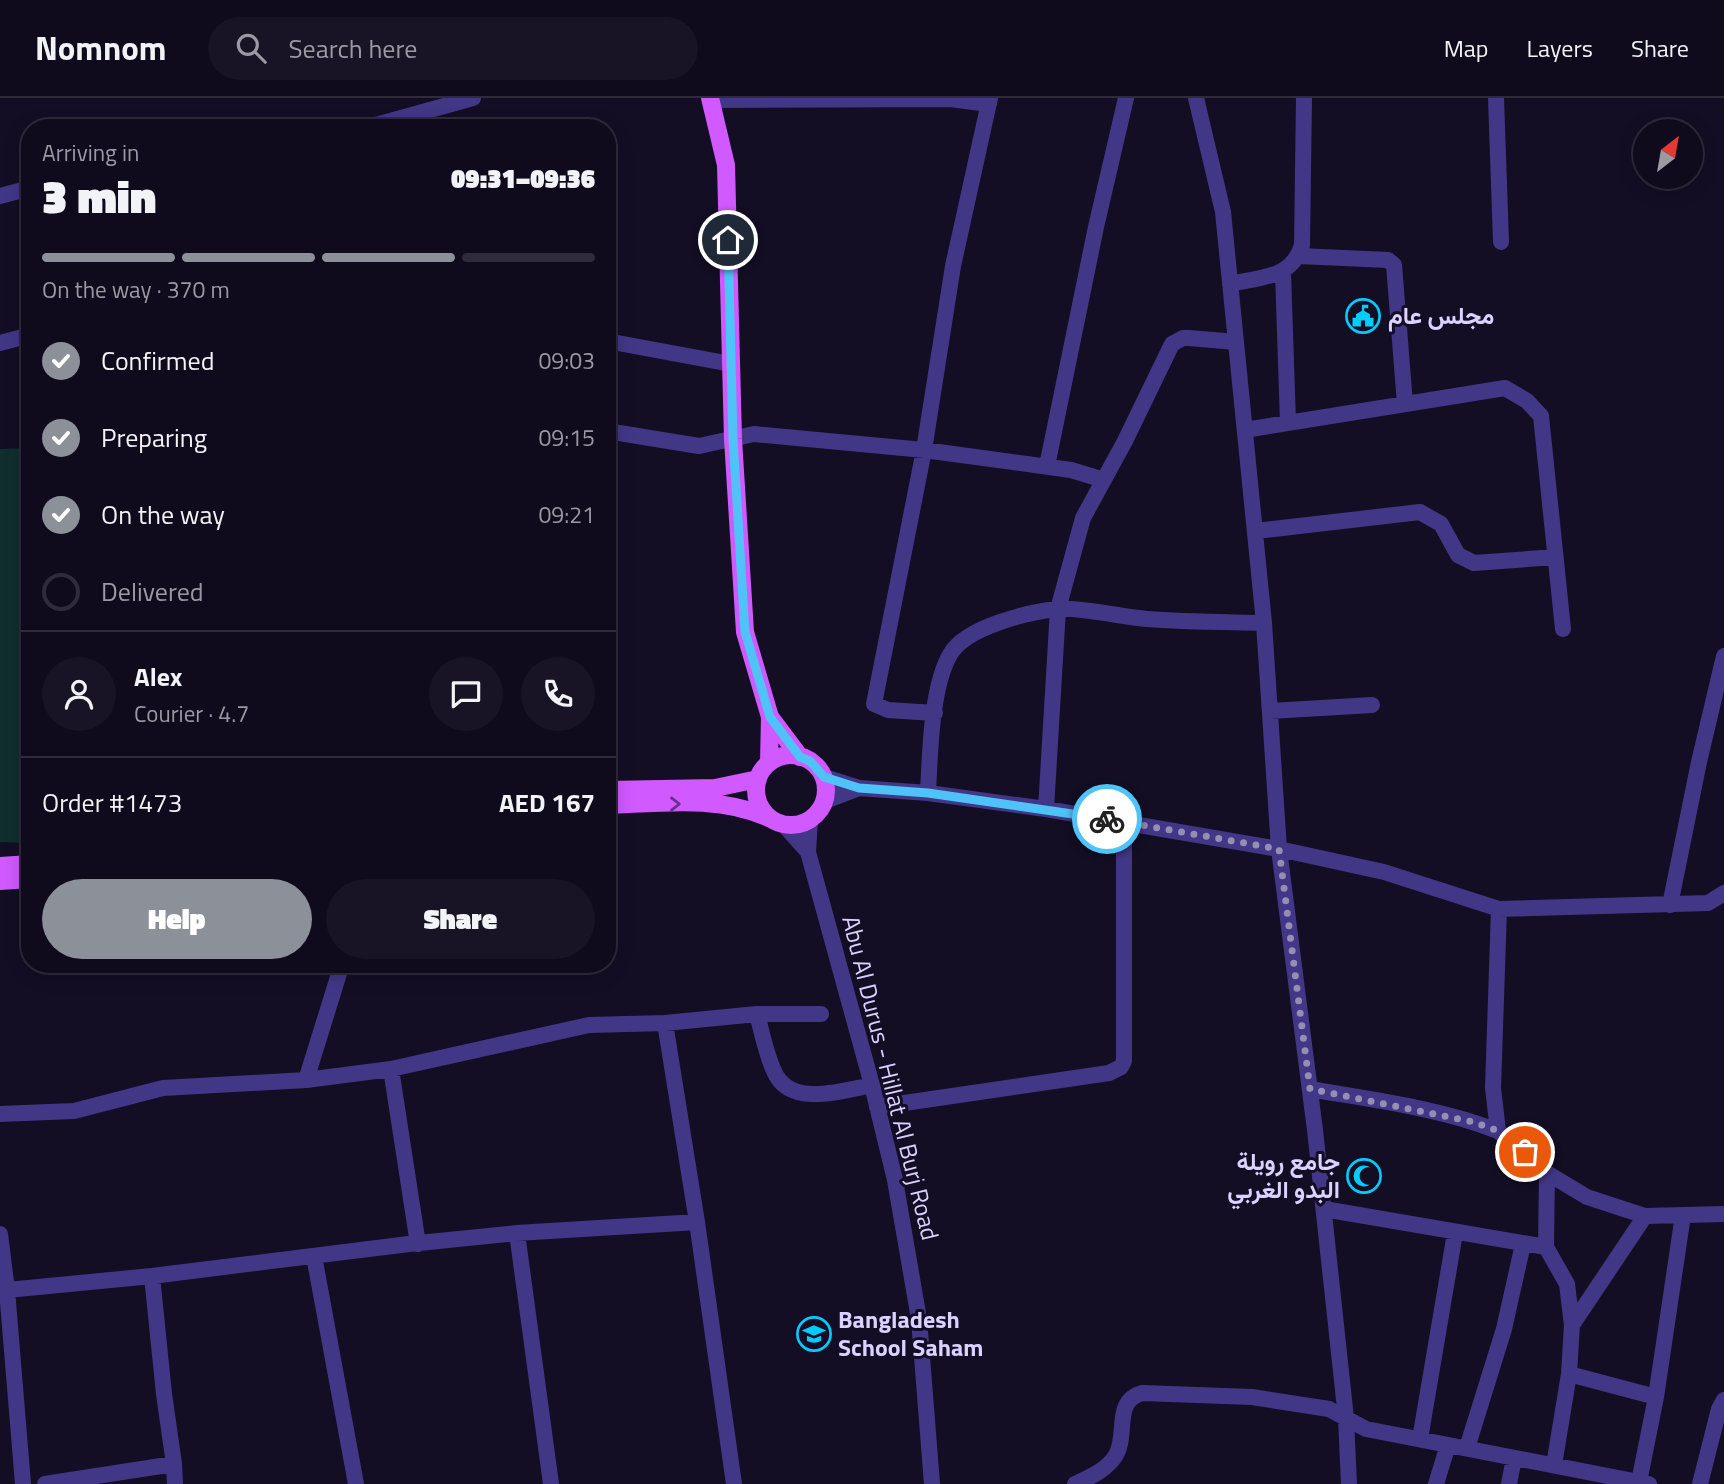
<!DOCTYPE html>
<html lang="en">
<head>
<meta charset="utf-8">
<style>
  body { margin:0; font-family:"Titillium Web",Vazirmatn,sans-serif; background:#181325; color:#f1f3f6; height:100vh; display:flex; flex-direction:column; font-size:26px; white-space:nowrap }
  * { box-sizing:border-box; margin:0 }
  p { font-size:23px; color:#9b9aa3 }
  .icon { flex:none; width:38px; height:38px; fill:none; stroke:currentColor; stroke-width:2; stroke-linecap:round; stroke-linejoin:round }
  .map { position:relative; flex:1; overflow:hidden }
  .side { position:absolute; left:21px; top:21px; width:595px; height:854px; display:flex; flex-direction:column; background:#0f0a1c; border-radius:28px; box-shadow:0 4px 18px #0003,0 0 0 2px #2f2b3b }
  .side>* { flex:none }
  .needle { width:46px; rotate:31deg }
  .buttons { position:absolute; left:1633px; top:21px; display:grid; gap:14px }
  .buttons a { display:grid; place-items:center; width:70px; height:70px; border-radius:50%; background:#0f0a1c; box-shadow:0 4px 18px #0003,0 0 0 2px #2f2b3b; font-size:35px }
  .pin { position:absolute; display:grid; place-items:center; width:60px; height:60px; color:#fff; margin:-30px; border:4px solid #fff; border-radius:50%; box-shadow:0 2px 7px #0007 }
  .courier { position:absolute; display:grid; place-items:center; width:70px; height:70px; margin:-35px; border:5px solid #4fc3f7; border-radius:50%; background:#fff; color:#222; box-shadow:0 2px 9px #0007 }
  .headline em { font-style:normal; font-weight:800 }
  .headline div { display:flex; flex-direction:column-reverse }
  .headline { display:flex; align-items:center; justify-content:space-between; height:119px; padding:0 21px }
  h1 { font-size:46px; font-weight:800; line-height:52px }
  .bar { display:grid; grid-template-columns:repeat(4,1fr); gap:10px 7px; align-content:center; height:84px; padding:0 21px }
  .bar i { height:9px; border-radius:5px; background:#2f2b3b }
  .bar .on { background:#8c9099 }
  .bar p { grid-column:span 4 }
  .line { display:flex; align-items:center; gap:18px; padding:0 21px; border-top:2px solid #2f2b3b }
  .line div { flex:1 }
  .round { display:grid; place-items:center; flex:none; width:74px; height:74px; border-radius:37px; background:#181325 }
  ol { padding:0 21px; list-style:none }
  li { display:flex; align-items:center; gap:21px; height:77px }
  li p { margin-inline-start:auto }
  li .icon { padding:7px; border-radius:50%; background:#8c9099; color:#fff; stroke-width:4 }
  li:last-child { color:#9b9aa3 }
  li i { width:38px; height:38px; border:4px solid #2f2b3b; border-radius:50% }
  .action { display:flex; gap:14px; margin-top:auto; padding:14px 21px }
  .action a { flex:1; height:80px; border-radius:42px; background:#8c9099; color:#fff; font-size:28px; font-weight:800; line-height:80px; text-align:center }
  .action a+a { background:#181325; color:#f1f3f6 }
  header { display:flex; align-items:center; gap:42px; box-sizing:border-box; height:98px; padding:0 35px; background:#0f0a1c; border-bottom:2px solid #2f2b3b }
  header strong { font-size:33px }
  nav { display:flex; gap:38px; margin-inline-start:auto; font-size:24px }
  .search { width:490px; height:63px; background:#181325; display:flex; align-items:center; gap:18px; box-sizing:border-box; padding:0 24px; border-radius:38px; color:#9b9aa3; font-size:26px }
  .map>svg:first-child { display:block }
  .green { fill:#112e2f }
  .lines { fill:none; stroke-linecap:round; stroke-linejoin:round }
  .minor { stroke:#423786; stroke-width:16 }
  .major { stroke:#d059ff; stroke-width:18 }
  .oneway { stroke:#693087 }
  .done { stroke:#958db3; stroke-width:7; stroke-dasharray:0 12.6 }
  .route { stroke:#4fc3f7; stroke-width:9 }
  .labels { text-anchor:middle; stroke-width:6; stroke-linejoin:round; paint-order:stroke }
  .poi-label { font-size:24px; font-weight:bold; fill:#dbd2ff; stroke:#140e25; text-anchor:start }
  .street-label { font-size:24px; fill:#dbd2ff; stroke:#140e25 }
</style>
</head>
<body>
<header>
<strong>Nomnom</strong>
<div class="search"><svg class="icon" aria-label="search" viewBox="0 0 24 24"><circle cx="10" cy="10" r="6"/><path d="M15 15l6 6"/></svg>Search here</div>
<nav><a>Map</a><a>Layers</a><a>Share</a></nav>
</header>
<div class="map">
<svg width="1724" height="1386" viewBox="0 0 1724 1386">
  <rect width="100%" height="100%" fill="#140e25"/>
  <path class="green" d="M30,350V745L0,744V351Z"/>
  <g class="lines">
    <path class="minor" d="M1196,0L1223,114L1264,525L1279,751L1315,1032L1346,1320L1349,1386
      M1496,0L1501,144
      M711,2L950,1L989,6
      M365,30L473,0
      M0,98L30,90
      M1299,158L1388,162L1394,167L1405,306
      M1283,174L1288,325
      M1230,186C1260,179 1292,181 1302,147L1304,0
      M607,243L731,266
      M0,245L30,237
      M1245,332L1505,290L1527,303L1541,318L1563,531
      M607,333L699,348L754,336L924,352L1071,372L1104,382
      M1047,368L1096,129L1126,0
      M1256,433L1420,414L1441,426L1458,457L1474,465L1555,459
      M1270,613L1372,607
      M935,615L888,612L874,606L924,352L953,168L990,0
      M824,679L859,690L928,695L1046,711L1279,751L1384,774L1499,811L1708,805L1724,795
      M928,695C930,656 931,587 951,555C967,529 1028,514 1057,511C1081,509 1122,519 1147,521C1186,524 1225,524 1264,525
      M825,703L859,690
      M1046,711L1058,511L1083,420L1125,343L1172,246L1183,240H1189L1236,244
      M810,722L808,754L872,987L895,1082L919,1221L932,1386
      M783,726L808,754
      M1670,807L1699,664L1724,558
      M1499,811L1493,990L1498,1033L1547,1075L1587,1099L1645,1118L1724,1116
      M757,916C762,935 766,956 774,973C789,1010 842,993 872,987
      M665,925L697,1124
      M391,971L418,1146
      M306,982L391,971L589,927L665,925L757,916H821
      M1310,991C1373,1002 1439,1010 1498,1033
      M877,1009L1109,975L1121,969L1124,963V724
      M0,1016L74,1013L163,990L306,982L342,866
      M1547,1075L1546,1149L1567,1186L1572,1227L1569,1276L1554,1367
      M1324,1111L1546,1149
      M517,1135L551,1386
      M0,1136L7,1192L23,1386
      M314,1158L356,1386
      M152,1178L409,1146L517,1135L697,1124L734,1386
      M7,1192L152,1178L164,1296L174,1366L45,1386
      M1572,1227L1645,1118
      M1569,1276L1656,1299
      M1420,1341L1455,1135
      M1467,1350L1504,1231L1523,1146
      M174,1366L175,1386
      M1639,1384L1656,1299L1683,1117
      M1075,1386C1090,1379 1107,1372 1116,1357C1128,1336 1113,1303 1142,1295L1252,1299L1329,1311L1366,1331L1649,1386
      M1436,1386L1448,1347
      M1509,1386L1514,1360
      M1700,1386L1719,1311L1724,1302"/>
    <path class="major" d="M710,0L726,67L733,341L745,534L770,619L800,659
      M756 692a35 35 0 1 1 70 0a35 35 0 1 1-70 0Z
      M769,665L770,619
      M607,692L715,690L758,681
      M607,707C661,705 720,697 769,720
      M0,768L30,766
      M0,783L30,781"/>
  </g>
  <defs><path id="oneway-chevron" d="M-2-3.5L2.5 0L-2 3.5" fill="none" stroke-width="1.6" stroke-linecap="round" stroke-linejoin="round" transform="scale(1.75)"/></defs>
  <use class="oneway" href="#oneway-chevron" transform="translate(675 706)"/>
  <g class="lines">
    <path class="done" d="M1107,721L1279,751L1310,991L1474,1024L1498,1033L1525,1054"/>
    <path class="route" d="M728,142L733,341L745,534L770,619L800,659L810,663L824,679L859,690L928,695L1107,721"/>
  </g>
  <defs>
    <g id="civic-ring" transform="scale(1.75)"><circle r="9.5" fill="#140e25" stroke="#00ccfd" stroke-width="1.5"/><path d="M-.6-6.5H3V-4.5H.6V-3L4-1V1h2V6H-6V1h2V-1L-.6-3ZM-1.2 2.5V6h2.4V2.5Z" fill="#00ccfd"/></g>
    <g id="mosque-ring" transform="scale(1.75)"><circle r="9.5" fill="#140e25" stroke="#00ccfd" stroke-width="1.5"/><path d="M3.5-4.9A6 6 0 1 0 3.5 4.9A5 5 0 1 1 3.5-4.9Z" fill="#00ccfd"/></g>
    <g id="school-ring" transform="scale(1.75)"><circle r="9.5" fill="#140e25" stroke="#00ccfd" stroke-width="1.5"/><path d="M0-5L7-2L0 1L-7-2ZM-4 1L0 2.5L4 1V4Q0 6-4 4Z" fill="#00ccfd"/></g>
  </defs>
  <g fill-rule="evenodd">
    <use href="#civic-ring" x="1363" y="218"/>
    <use href="#mosque-ring" x="1364" y="1078"/>
    <use href="#school-ring" x="814" y="1236"/>
  </g>
  <g class="labels">
    <g class="poi-label">
      <text x="1388" y="226">مجلس عام</text>
      <text x="1340" y="1072" text-anchor="end">جامع رويلة<tspan x="1340" dy="28">البدو الغربي</tspan></text>
      <text x="838" y="1230">Bangladesh<tspan x="838" dy="28">School Saham</tspan></text>
    </g>
    <g class="street-label">
      <text transform="translate(890 980) rotate(76)" y="8">Abu Al Durus - Hillat Al Burj Road</text>
    </g>
  </g>
</svg>
<div class="buttons">
<a><svg class="needle" viewBox="-14 -14 28 28"><path d="M0-13l5 13h-10z" fill="#e53935"/><path d="M0 13l5-13h-10z" fill="#9b9aa3"/></svg></a>
</div>
<div class="pin" style="left:1525px;top:1054px;background:#ea580c"><svg class="icon" aria-label="bag" viewBox="0 0 24 24"><path d="M5 8h14l-1 12H6zM9 8a3 3 0 0 1 6 0"/></svg></div>
<div class="pin" style="left:728px;top:142px;background:#1f2937"><svg class="icon" aria-label="home" viewBox="0 0 24 24"><path d="M3 11l9-7 9 7M6 9v11h12V9"/></svg></div>
<div class="courier" style="left:1107px;top:721px"><svg class="icon" aria-label="bike" viewBox="0 0 24 24"><circle cx="6" cy="16" r="4"/><circle cx="18" cy="16" r="4"/><path d="M6 16l4-8h5l3 8M10 8l3 8H6M13 5h3"/></svg></div>
<section class="side">
<div class="headline"><div><h1>3 min</h1><p>Arriving in</p></div><em>09:31–09:36</em></div>
<div class="bar"><i class="on"></i><i class="on"></i><i class="on"></i><i></i><p>On the way · 370 m</p></div>
<ol>
<li><svg class="icon" aria-label="check" viewBox="0 0 24 24"><path d="M5 12l5 5 9-10"/></svg>Confirmed<p>09:03</p></li>
<li><svg class="icon" aria-label="check" viewBox="0 0 24 24"><path d="M5 12l5 5 9-10"/></svg>Preparing<p>09:15</p></li>
<li><svg class="icon" aria-label="check" viewBox="0 0 24 24"><path d="M5 12l5 5 9-10"/></svg>On the way<p>09:21</p></li>
<li><i></i>Delivered</li>
</ol>
<div class="line" style="height:126px"><a class="round"><svg class="icon" aria-label="person" viewBox="0 0 24 24"><circle cx="12" cy="8" r="4"/><path d="M4 21q1-7 8-7t8 7"/></svg></a><div><b>Alex</b><p>Courier · 4.7</p></div><a class="round"><svg class="icon" aria-label="chat" viewBox="0 0 24 24"><path d="M4 5h16v11H9l-5 4z"/></svg></a><a class="round"><svg class="icon" aria-label="phone" viewBox="0 0 24 24"><path d="M5 4h4l2 5-3 2q2 4 5 5l2-3 5 2v4C11 20 4 13 5 4z"/></svg></a></div>
<div class="line" style="height:91px"><div>Order #1473</div><b>AED 167</b></div>
<div class="action"><a>Help</a><a>Share</a></div>
</section>
</div>
</body>
</html>
